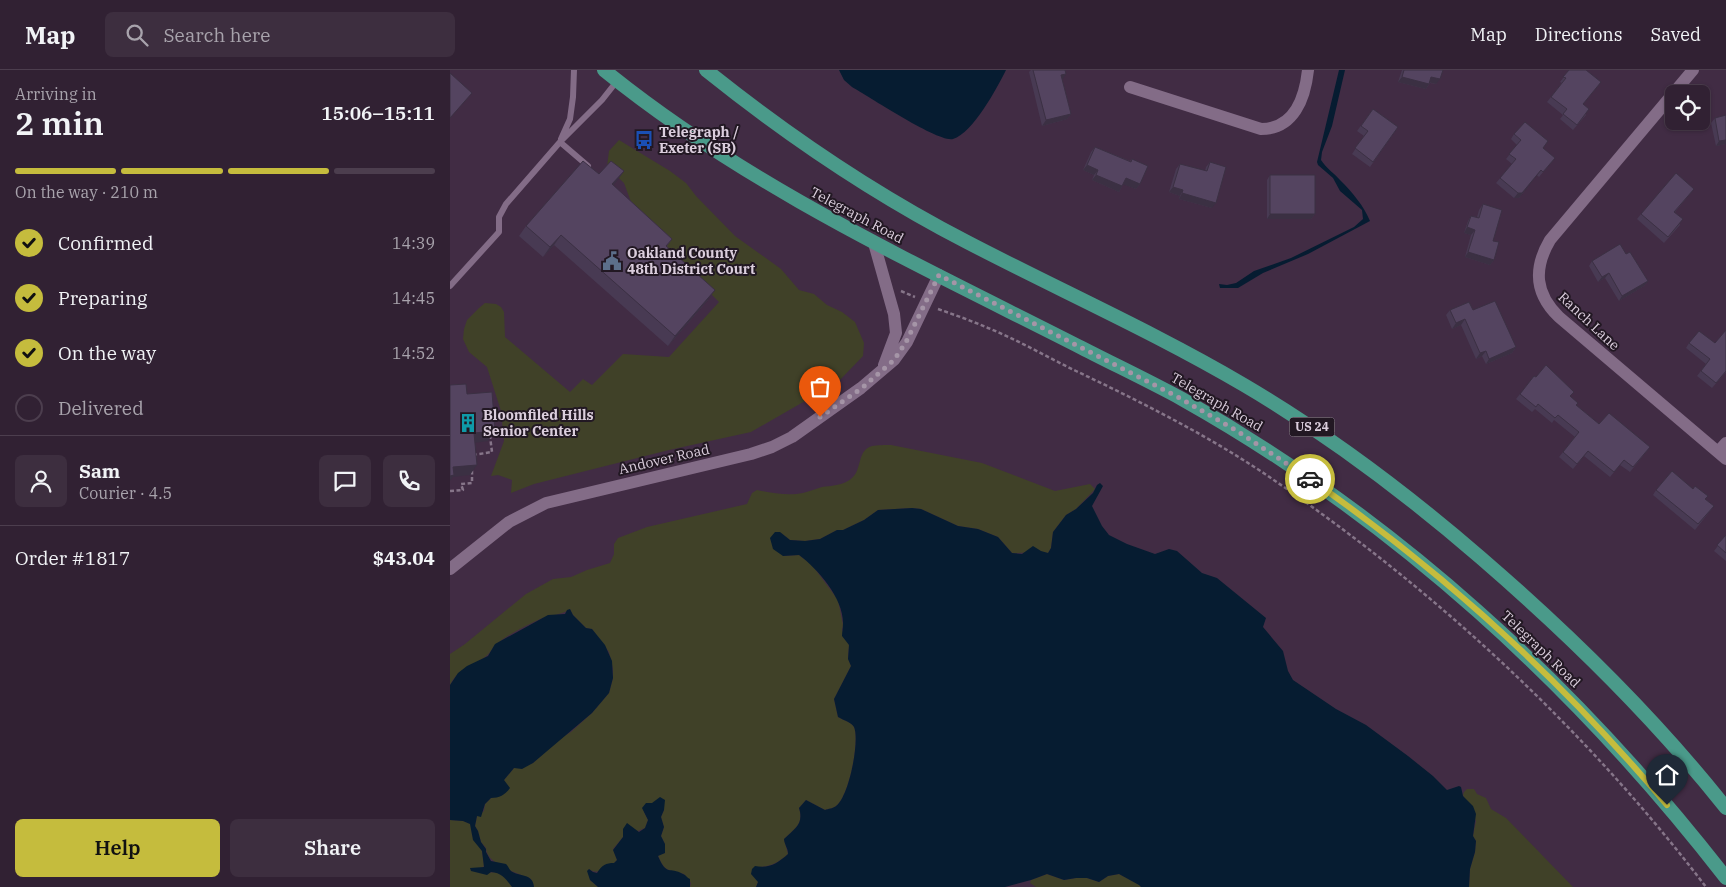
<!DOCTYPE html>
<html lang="en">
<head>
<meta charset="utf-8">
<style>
  body { margin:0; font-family:"IBM Plex Serif",serif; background:#3d2e3f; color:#f1f3f6; height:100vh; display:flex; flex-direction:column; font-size:19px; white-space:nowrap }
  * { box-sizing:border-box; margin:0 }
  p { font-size:16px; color:#a8a3ac }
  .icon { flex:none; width:28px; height:28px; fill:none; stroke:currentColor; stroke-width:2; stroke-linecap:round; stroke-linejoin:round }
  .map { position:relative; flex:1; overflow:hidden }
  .details { display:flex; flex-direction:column; background:#312133; width:450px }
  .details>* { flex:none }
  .buttons { position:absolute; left:1215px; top:15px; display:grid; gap:10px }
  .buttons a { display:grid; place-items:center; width:45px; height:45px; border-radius:8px; background:#312133; box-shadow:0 1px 4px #0004,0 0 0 1px #4c3e4e; font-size:25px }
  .pin { position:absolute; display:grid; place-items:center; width:42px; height:42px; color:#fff; margin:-51px -21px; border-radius:50% 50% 50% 0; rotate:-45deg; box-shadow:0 0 5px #0007 }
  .pin .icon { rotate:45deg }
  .courier { position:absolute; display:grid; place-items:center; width:50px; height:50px; margin:-25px; border:4px solid #c5bc3d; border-radius:50%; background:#fff; color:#222; box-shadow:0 1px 6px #0007 }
  .summary em { font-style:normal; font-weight:600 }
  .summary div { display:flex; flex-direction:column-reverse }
  .summary { display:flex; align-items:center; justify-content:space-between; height:85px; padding:0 15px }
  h1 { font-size:32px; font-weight:600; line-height:38px }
  .bar { display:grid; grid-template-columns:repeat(4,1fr); gap:8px 5px; align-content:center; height:60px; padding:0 15px }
  .bar i { height:6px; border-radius:4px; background:#4c3e4e }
  .bar .selected { background:#c5bc3d }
  .bar p { grid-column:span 4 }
  .line { display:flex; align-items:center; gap:12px; padding:0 15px; border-top:1px solid #4c3e4e }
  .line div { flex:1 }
  .round { display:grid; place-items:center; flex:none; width:52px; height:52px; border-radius:8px; background:#3d2e3f }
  ol { padding:0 15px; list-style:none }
  li { display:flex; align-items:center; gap:15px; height:55px }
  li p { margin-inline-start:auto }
  li .icon { padding:5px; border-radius:50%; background:#c5bc3d; color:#111; stroke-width:4 }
  li:last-child { color:#a8a3ac }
  li i { width:28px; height:28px; border:2px solid #4c3e4e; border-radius:50% }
  .primary-button { display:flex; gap:10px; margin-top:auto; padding:10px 15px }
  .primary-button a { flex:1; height:58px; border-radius:8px; background:#c5bc3d; color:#111; font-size:20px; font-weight:600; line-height:58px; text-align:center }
  .primary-button a+a { background:#3d2e3f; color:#f1f3f6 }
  header { display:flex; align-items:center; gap:30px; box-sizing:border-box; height:70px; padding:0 25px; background:#312133; border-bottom:1px solid #4c3e4e }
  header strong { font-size:24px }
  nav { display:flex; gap:28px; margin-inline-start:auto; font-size:18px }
  .search { width:350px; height:45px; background:#3d2e3f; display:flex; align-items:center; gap:12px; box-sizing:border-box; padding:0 18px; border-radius:8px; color:#a8a3ac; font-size:19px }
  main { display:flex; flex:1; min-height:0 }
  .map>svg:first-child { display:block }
  .green { fill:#404128 }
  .water { fill:#061c31 }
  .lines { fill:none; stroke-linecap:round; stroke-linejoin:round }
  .path { stroke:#867589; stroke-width:2.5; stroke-dasharray:4 2.5; stroke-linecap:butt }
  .service { stroke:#836c87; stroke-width:6 }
  .minor { stroke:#836c87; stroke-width:12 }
  .trunk { stroke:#4a9a8a; stroke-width:14 }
  .wall { fill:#483a53 }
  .shaded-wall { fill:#3b3043 }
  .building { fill:#544460; stroke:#3b3043 }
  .done { stroke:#a595a7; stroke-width:5; stroke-dasharray:0 9 }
  .route { stroke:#c5bc3d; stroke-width:6 }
  .labels { text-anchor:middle; stroke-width:4; stroke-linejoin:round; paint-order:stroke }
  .shield { fill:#221823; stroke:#a497a5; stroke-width:1 }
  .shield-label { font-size:12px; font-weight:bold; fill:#dbcedd }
  .poi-label { font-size:14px; font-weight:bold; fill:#dbcedd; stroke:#221823; text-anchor:start }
  .street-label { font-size:14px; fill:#dbcedd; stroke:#221823 }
</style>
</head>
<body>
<header>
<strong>Map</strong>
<div class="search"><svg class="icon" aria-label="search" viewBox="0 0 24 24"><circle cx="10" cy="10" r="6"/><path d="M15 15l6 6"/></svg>Search here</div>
<nav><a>Map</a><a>Directions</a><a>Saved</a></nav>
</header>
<main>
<section class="details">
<div class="summary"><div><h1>2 min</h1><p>Arriving in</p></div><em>15:06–15:11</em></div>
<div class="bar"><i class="selected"></i><i class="selected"></i><i class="selected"></i><i></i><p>On the way · 210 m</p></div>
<ol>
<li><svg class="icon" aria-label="check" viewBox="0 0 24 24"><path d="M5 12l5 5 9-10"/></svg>Confirmed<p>14:39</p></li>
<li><svg class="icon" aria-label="check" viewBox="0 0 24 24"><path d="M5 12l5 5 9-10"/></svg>Preparing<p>14:45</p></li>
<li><svg class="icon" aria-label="check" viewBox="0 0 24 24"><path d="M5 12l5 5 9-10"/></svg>On the way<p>14:52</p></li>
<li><i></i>Delivered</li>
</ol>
<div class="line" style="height:90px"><a class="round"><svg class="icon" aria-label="person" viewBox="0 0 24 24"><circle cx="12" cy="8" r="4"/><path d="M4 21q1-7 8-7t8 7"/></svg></a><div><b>Sam</b><p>Courier · 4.5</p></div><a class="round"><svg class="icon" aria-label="chat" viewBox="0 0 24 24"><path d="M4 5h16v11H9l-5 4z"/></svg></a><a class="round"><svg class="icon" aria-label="phone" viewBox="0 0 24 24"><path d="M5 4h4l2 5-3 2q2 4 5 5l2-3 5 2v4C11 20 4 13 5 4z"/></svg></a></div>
<div class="line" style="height:65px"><div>Order #1817</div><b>$43.04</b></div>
<div class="primary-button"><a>Help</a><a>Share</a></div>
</section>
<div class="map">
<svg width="1276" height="817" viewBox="0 0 1276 817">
  <rect width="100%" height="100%" fill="#412c44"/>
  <path class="green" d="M169,70L220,101L236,113L246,126L285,166L331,199L349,220L364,224L377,235L392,242L405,252L414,273L413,286L388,312L301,362L219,380L84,414L61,423L62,410L48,405L41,406L54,371L51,341L37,297L19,282L13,269L14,259L17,250L29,238L35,233L46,234L51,237L54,242L55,267L120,322L133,309L142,315L173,284L219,287L269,232L222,185L184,140L174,113L157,97L159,81Z
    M441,375L532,393L605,421L640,414L645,419L626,439L616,445L603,462L601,478L598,483C586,480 574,484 562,483L548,467L528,459L508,456L471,439L462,438L428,440L414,450L393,460H387L370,469L355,471L340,470L331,463L333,486L349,485L362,495L388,530L393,555L392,560L399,575L398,588L401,596L384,629L388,647C393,650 401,652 404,657C410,670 399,727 386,736C384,738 378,739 375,740L356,730L349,738C354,754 345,758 334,769L338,784C329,792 322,796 310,797L308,812L306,817H240L241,813L234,804C219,800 214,802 208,785L215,783V774L211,766L214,757L211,747L214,740L194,742L198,750L195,758L173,767L163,779L167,790C161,797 148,806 139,799L140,810L148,817H84L81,809C68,803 36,794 36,778L31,772L28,761L25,756L27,746L34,741L35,734L55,714L54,710L64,698L83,693L109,669L121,662L142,643L159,623L163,608V599L159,582L142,559L136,558L123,545L120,539C113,545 98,545 88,550C75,556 59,564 48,573C43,576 41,583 35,587C21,598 9,597 0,615V584L15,574L76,524L103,509L121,507L137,500L160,493L164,484V474L168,468L197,457L297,434L302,423L307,420C321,423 339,426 353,423C360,421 366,419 372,417C381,416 395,415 402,408C412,400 407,380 422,376C427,375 435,375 441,375Z
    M1017,719H1024L1027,724L1036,728L1041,739L1056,748L1123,817H1019L1020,799L1025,782L1026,771L1023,766L1026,751L1013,725L1014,722Z
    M0,750L13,751L21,754L22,765L32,781L34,795L32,799L33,803L49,802L57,809L62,817H0Z
    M597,804L614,810L626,808H637L649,812L658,806L669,804L690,815L691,817H586L580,813L581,810Z"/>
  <path class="water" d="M389,0H556C547,18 523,63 503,69C489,73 418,26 402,17L394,10Z
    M889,0H895L882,56L872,82L871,90C876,98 884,103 890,110C902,122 914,136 920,151L858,184L813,203L788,218H770L769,214L777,215L786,213L804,201L841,188L904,157L913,149L912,140L890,121L883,108L868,95L867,92Z
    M650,413L653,416L642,436L652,456L659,465L677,474L705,484L719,479L727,481L752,503L767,508L816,548L813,557L833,581L838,601L843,610L886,639L916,655L958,686L983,706L997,720L1009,716L1011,717L1013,726L1023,736L1026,744L1023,766L1026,771L1025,782L1020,799L1019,817H691L689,815L669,804L658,806L649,812L637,808H626L614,810L597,804L581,810L555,817H306L308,812L301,804L302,799L305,796C319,799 328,793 338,784C338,778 334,774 334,769C345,758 354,754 349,738L356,730L375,740C378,739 384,738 386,736C399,727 410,670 404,657C401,652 393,650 388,647L384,629L401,596L398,589L399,575L392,566C392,562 393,559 393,554C394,529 368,499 349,485L333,486L323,479L320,468L325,462H330L340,470L355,471L370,469L387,460H393L414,450L428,440L462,438L471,439L508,456L528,459L548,467L562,483L572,484L583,476L591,481L598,483L601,478L603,462L616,445L626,439L643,423L647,415Z
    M120,539L123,545L136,558L142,559L155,575L162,591L163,608L159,623L142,643L83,693L72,699L64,698L54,710L60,718C55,725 49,728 41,728L35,734L31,747L27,746L25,756L28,761L31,772L36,779V782L41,791L56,794C58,796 59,799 61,801C69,807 83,803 84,817H62C56,809 52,803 41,802L37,805L21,801L20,798L34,797L32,781L23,770L20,754L13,751L0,750V615L8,603L17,596L38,586L45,574L98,545L115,544L117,540Z
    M210,727L215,730L214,740L211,747L214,757L211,766L215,774V783L208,786C217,807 219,796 233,804C236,805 237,808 240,809V817H148L140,810L137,801L139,799L143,802L147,803C152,795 156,793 164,793L167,790L163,780L173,767V759L177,753L189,762L195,758L198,750L192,738L196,733H202Z"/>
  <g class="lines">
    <path class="path" d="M451,221L465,227
      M488,239C505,245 522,251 538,258C568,270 597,287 626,301C691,332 755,364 815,404C982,517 1134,657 1256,817
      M23,385L42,382L40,366
      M0,421L13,420L11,414L22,413V399"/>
    <path class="service" d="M111,69L120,49L123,27L124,0
      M110,72L138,96
      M0,216L49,162V147L56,134L110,72L152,30L167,11"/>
    <path class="minor" d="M1243,0L1100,170C1083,199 1085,224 1109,247L1276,389
      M680,17L811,59C844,59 855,28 858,0
      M424,173L444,244L446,263L434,295
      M1268,382L1276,373
      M0,499L59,452L96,433L301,384L322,377L342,367L411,318L444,290L457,272L489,205"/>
    <path class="trunk" d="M154,0C298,117 467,194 632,278C665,295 699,311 732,329C944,448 1127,616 1276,808
      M256,0C337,65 424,124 517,172C609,220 704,262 794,315C879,365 957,424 1031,488C1119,564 1204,647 1276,738"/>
  </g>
  <path class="wall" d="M581,0H615L616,4L612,9L621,44L617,49L592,56L579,2Z
    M952,0H993L986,14L980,13L976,19L948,12Z
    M1119,0L1151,12L1133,34L1136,45L1123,60L1110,49L1113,45L1097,32L1112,13L1110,12Z
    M923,39L948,57L920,97L902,84L914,66L907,61Z
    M1276,45V74L1266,76L1261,53L1265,48Z
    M1064,64L1093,78L1105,88L1089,107L1087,105L1069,128H1064L1046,113L1062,94L1056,89L1067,75L1061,69Z
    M645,77L680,91L682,89L690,114L686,119L673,114L669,122L642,110L644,105L633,100L641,82Z
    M760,92L762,138L729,129L730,126L719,122L726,99L730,94L755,101L756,97Z
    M174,101L163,115L222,169L217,176L258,230L218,276L104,175L93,187L69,166L76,156L149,104Z
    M820,105L865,144L861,149H817V110Z
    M1244,119L1225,142L1230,155L1214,173L1187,149L1191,144Z
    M1033,134L1043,171L1044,190L1040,195L1015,187L1021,165L1014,163L1018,151L1021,146L1027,147L1029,140Z
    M1176,184L1198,211L1194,216L1169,231L1155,208L1148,212L1139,196L1142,191Z
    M1000,240H1023L1066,277L1062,283L1036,294L1032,286L1026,289L1011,255L1002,259L996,245Z
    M1276,260V302L1262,318L1247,306L1256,294L1236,278L1239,273H1265Z
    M1070,324L1121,327L1126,335L1149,354L1200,377L1180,402L1170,395L1160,407L1134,386L1123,399L1109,387L1125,367L1104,350L1102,353L1085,339L1082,342L1066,329Z
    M1206,420L1255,429L1264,436L1245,460L1203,425Z
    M1276,465V491L1264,481Z"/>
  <path class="shaded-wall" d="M616,4L613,9L607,10L611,5Z
    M952,7L979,14L976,19L948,12Z
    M981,7L990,9L986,14L978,12Z
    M621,44L617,49L592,56L596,50Z
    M1276,70V74L1266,76L1269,71Z
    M637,95L648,100L644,105L633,100Z
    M1091,100L1069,128H1064L1068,123Z
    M174,101L167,111L155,124L162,114Z
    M646,105L672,116L669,122L642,110Z
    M676,108L690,114L686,119L672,114Z
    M723,117L733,120L730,126L719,122Z
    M732,123L766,133L762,138L729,129Z
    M820,144H865L861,149H817Z
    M1017,157L1025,160L1021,165L1014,163Z
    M111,165L104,175L93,187L100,177Z
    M1018,182L1044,190L1040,195L1015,187Z
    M1159,203L1155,208L1148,212L1152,207Z
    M1198,211L1194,216L1169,231L1172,226Z
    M265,220L258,230L218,276L225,266Z
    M1015,249L1011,255L1002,259L1006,253Z
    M1066,277L1062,283L1036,294L1039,289Z
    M1036,281L1032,286L1026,289L1030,283Z
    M45,361L38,371L17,374L24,363Z
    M27,395L20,405L3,407L0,411V402L3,397Z"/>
  <path class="building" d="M583,0H615L616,4L611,5L621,44L596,50Z
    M954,0H993L990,9L981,7L979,14L952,7Z
    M1119,0H1136L1151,12L1133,34L1139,39L1127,55L1113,44L1117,39L1101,27L1116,8L1113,7Z
    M0,3L22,23L0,48Z
    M923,39L948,57L923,92L905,78L918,61L911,56Z
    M1276,45V70L1269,71L1265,48Z
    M1075,52L1098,71L1093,78L1105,88L1093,102L1091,100L1072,123H1068L1050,108L1066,89L1059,84L1071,70L1064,64Z
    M645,77L681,92L682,89L698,96L690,114L676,108L672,116L646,105L648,100L637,95Z
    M133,91L149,104L161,91L174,101L162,114L222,169L216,176L265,220L225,266L111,165L100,177L76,156Z
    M760,92L776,97L766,133L732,123L733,120L723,117L730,94L757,101Z
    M1226,103L1244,119L1224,142L1233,149L1218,167L1191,144Z
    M820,105H865V144H820Z
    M1033,134L1052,140L1043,171L1049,172L1044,190L1018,182L1025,160L1017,157L1021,146L1029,148Z
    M1170,174L1176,184L1180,182L1198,211L1172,226L1159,203L1152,207L1142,191Z
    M1045,231L1066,277L1039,289L1036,281L1030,283L1015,249L1006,253L1000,240L1019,232L1023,240Z
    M1276,260V301L1266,313L1251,301L1260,289L1239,273L1249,261L1265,273Z
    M1096,295L1124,322L1120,326L1128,333L1126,335L1149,354L1159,343L1200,377L1183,397L1174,390L1164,402L1138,381L1127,394L1113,382L1129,362L1108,345L1105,348L1088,334L1086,337L1070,324L1084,306L1086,307Z
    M16,314L17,324L42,322L45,361L24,363L27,395L3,397L4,405L0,406V315Z
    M1222,401L1243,419L1245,416L1258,426L1255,429L1264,436L1248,454L1206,420Z
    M1276,465V483L1267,475Z"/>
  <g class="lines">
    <path class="done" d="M370,347L412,318L444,290L456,272L489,205L728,327L787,361L860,409"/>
    <path class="route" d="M860,409C992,501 1114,612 1217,735"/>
  </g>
  <defs>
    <g id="bus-bare" transform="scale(1.5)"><path d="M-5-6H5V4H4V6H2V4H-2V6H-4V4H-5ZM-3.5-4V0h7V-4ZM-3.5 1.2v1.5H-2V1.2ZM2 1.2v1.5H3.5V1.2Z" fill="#1a4fb4" stroke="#221823" stroke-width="2.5" paint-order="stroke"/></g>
    <g id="civic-bare" transform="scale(1.5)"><path d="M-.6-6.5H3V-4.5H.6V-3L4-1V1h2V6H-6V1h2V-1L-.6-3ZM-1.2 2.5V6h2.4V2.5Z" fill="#5c6f8a" stroke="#221823" stroke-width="2.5" paint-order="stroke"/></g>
    <g id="building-bare" transform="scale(1.5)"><path d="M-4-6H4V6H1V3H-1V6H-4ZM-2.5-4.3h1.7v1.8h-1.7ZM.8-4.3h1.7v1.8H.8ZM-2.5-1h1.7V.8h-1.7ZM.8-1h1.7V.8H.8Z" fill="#0f9aa8" stroke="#221823" stroke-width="2.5" paint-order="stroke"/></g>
  </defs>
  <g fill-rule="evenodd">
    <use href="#bus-bare" x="194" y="70"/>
    <use href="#civic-bare" x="162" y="191"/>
    <use href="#building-bare" x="18" y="353"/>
  </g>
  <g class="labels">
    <rect class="shield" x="839.5" y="347.5" width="45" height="19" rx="4"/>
    <g class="shield-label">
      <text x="862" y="361">US 24</text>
    </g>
    <g class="poi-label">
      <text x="209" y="67">Telegraph /<tspan x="209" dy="16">Exeter (SB)</tspan></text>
      <text x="177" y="188">Oakland County<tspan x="177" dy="16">48th District Court</tspan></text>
      <text x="33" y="350">Bloomfiled Hills<tspan x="33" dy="16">Senior Center</tspan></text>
    </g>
    <g class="street-label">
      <text transform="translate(407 145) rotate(28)" y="5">Telegraph Road</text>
      <text transform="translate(1139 251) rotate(43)" y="5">Ranch Lane</text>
      <text transform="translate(767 332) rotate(30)" y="5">Telegraph Road</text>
      <text transform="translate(214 389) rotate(-13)" y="5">Andover Road</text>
      <text transform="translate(1091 579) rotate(44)" y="5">Telegraph Road</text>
    </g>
  </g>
</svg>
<div class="buttons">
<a><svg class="icon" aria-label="locate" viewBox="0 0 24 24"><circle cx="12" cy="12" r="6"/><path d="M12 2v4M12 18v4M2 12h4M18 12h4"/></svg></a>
</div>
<div class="pin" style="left:370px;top:347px;background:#ea580c"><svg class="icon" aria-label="bag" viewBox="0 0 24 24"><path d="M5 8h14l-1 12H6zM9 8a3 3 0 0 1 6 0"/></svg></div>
<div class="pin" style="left:1217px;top:735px;background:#1f2937"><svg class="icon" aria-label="home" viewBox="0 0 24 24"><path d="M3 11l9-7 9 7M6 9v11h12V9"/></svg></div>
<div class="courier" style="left:860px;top:409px"><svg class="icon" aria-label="car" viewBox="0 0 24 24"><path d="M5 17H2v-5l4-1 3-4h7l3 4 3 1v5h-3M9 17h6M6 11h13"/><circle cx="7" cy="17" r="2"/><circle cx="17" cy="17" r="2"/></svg></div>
</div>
</main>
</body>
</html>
